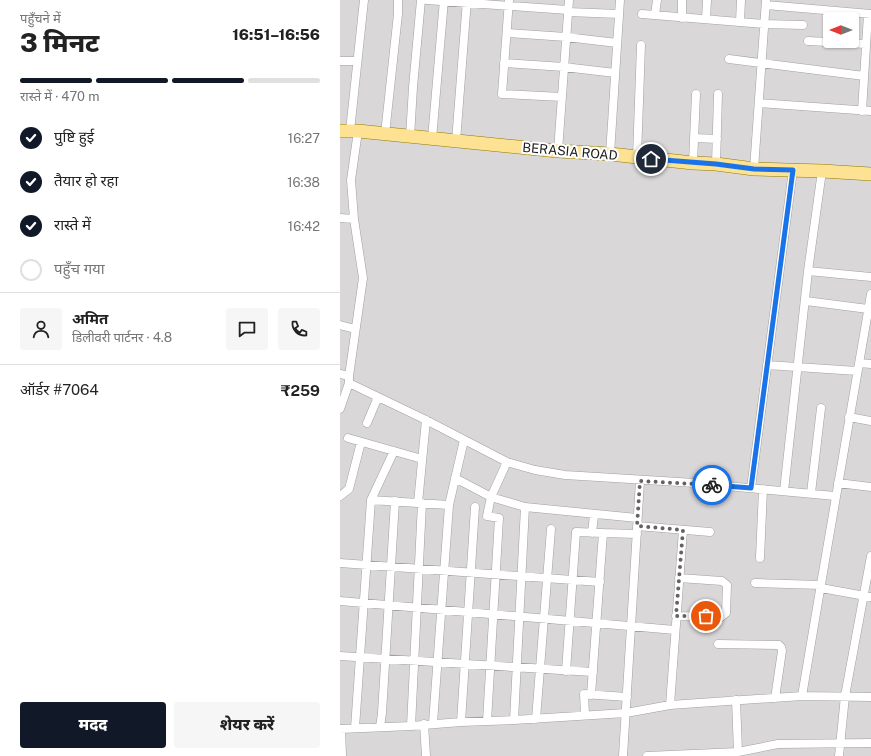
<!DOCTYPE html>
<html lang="hi">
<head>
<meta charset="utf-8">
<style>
  body { margin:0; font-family:"Public Sans","Noto Sans Devanagari",sans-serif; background:#f6f6f6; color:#222; height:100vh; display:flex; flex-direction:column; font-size:15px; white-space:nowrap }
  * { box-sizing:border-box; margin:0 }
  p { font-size:13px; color:#767676 }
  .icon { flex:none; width:22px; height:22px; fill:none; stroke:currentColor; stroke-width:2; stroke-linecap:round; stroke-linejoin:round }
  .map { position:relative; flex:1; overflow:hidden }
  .drawer { display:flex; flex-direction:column; background:#fff; width:340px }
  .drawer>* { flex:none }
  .needle { width:26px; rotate:270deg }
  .tools { position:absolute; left:483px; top:12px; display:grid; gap:8px }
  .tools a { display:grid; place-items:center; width:36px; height:36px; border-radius:4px; background:#fff; box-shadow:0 1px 3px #0004; font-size:20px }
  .pin { position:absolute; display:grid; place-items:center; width:34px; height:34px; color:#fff; margin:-17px; border:2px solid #fff; border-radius:50%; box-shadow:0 1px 4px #0007 }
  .courier { position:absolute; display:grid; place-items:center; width:40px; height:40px; margin:-20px; border:3px solid #1a73e8; border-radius:50%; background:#fff; color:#222; box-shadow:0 1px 5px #0007 }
  .overview em { font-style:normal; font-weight:800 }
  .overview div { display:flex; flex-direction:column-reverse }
  .overview { display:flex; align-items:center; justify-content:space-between; height:68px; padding:0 20px }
  h1 { font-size:26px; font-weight:800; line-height:30px }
  .bar { display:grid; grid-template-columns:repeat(4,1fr); gap:6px 4px; align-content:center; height:48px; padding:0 20px }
  .bar i { height:5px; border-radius:3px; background:#e0e0e0 }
  .bar .on { background:#111827 }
  .bar p { grid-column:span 4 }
  .line { display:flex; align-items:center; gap:10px; padding:0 20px; border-top:1px solid #e0e0e0 }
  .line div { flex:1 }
  .round { display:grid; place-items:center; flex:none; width:42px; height:42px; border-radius:4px; background:#f6f6f6 }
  ol { padding:0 20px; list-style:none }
  li { display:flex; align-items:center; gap:12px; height:44px }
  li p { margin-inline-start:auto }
  li .icon { padding:4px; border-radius:50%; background:#111827; color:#fff; stroke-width:4 }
  li:last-child { color:#767676 }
  li i { width:22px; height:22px; border:2px solid #e0e0e0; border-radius:50% }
  .button { display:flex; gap:8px; margin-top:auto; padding:8px 20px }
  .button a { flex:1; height:46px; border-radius:4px; background:#111827; color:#fff; font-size:16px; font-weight:800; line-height:46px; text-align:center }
  .button a+a { background:#f6f6f6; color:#222 }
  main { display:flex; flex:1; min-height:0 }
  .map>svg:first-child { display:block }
  .residential { fill:#d9d7d7; fill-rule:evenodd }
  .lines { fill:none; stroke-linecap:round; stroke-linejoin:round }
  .minor-casing { stroke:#a1a1a1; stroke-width:9 }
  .primary-casing { stroke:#917a00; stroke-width:14 }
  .minor { stroke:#fff; stroke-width:8 }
  .primary { stroke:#fde294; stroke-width:13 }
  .done { stroke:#64635f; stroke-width:4; stroke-dasharray:0 7.2 }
  .route { stroke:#1a73e8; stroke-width:5 }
  .labels { text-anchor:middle; stroke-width:4; stroke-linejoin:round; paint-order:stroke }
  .street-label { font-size:13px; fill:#1a1a1a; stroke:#fff }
</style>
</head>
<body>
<main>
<section class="drawer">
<div class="overview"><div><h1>3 मिनट</h1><p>पहुँचने में</p></div><em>16:51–16:56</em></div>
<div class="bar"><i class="on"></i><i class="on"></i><i class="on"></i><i></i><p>रास्ते में · 470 m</p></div>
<ol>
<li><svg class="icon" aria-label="check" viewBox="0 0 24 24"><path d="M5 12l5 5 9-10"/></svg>पुष्टि हुई<p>16:27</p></li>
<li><svg class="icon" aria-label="check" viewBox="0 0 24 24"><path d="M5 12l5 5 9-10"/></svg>तैयार हो रहा<p>16:38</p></li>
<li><svg class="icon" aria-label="check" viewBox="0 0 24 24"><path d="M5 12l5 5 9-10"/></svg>रास्ते में<p>16:42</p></li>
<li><i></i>पहुँच गया</li>
</ol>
<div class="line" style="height:72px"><a class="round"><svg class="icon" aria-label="person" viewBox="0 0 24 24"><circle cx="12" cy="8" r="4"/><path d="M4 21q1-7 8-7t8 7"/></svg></a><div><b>अमित</b><p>डिलीवरी पार्टनर · 4.8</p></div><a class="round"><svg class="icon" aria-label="chat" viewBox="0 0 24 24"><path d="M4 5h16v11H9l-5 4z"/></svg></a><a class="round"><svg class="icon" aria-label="phone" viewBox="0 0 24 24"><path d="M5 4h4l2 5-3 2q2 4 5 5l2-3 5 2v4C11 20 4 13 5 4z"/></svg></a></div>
<div class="line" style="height:52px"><div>ऑर्डर #7064</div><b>₹259</b></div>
<div class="button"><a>मदद</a><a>शेयर करें</a></div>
</section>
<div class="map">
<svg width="531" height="756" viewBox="0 0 531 756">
  <rect width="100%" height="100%" fill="#edeadf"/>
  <path class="residential" d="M0,0H531V756H0ZM490,19H512V41H490Z"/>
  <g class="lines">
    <g class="minor-casing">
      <path id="minor" d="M87,0L228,10
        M169,0L162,94L222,97
        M426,5L531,14
        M228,12L279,14
        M302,14L424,24L463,25
        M315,15L317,0
        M342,18V0
        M366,19L367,0
        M400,22L401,0
        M167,33L226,37L277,43
        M468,41L526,44
        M389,59L524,76
        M0,61H17
        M164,63L224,67L275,73
        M419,103L531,111
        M522,111L528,14
        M10,131L24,0
        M45,134L58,14V0
        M70,137L73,87L81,0
        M355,138L377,139
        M92,139L104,0
        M116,141L127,0
        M218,151L229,0
        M270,154L280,0
        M297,157L301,45
        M353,163L356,94
        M376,164L378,94
        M414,169L426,0
        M0,218L14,219
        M468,271L531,277
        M466,301L528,309
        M0,325L15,329
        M519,363L531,364
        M427,365L517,371
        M0,374L9,376
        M9,383L86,420L167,462L195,470L225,475L355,483L495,496
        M0,409L9,383V376L23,278L14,219L11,180L18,131
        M509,417L531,421
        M27,423L38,397
        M8,438L82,459
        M115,478L151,497L185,507L297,518
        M498,483L531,487
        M411,488L453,170
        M444,491L468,271L482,171
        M471,493L481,408
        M0,496L9,489L21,442
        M31,500L109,505
        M78,503L86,420
        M297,526L370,532
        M252,533L254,515
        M420,558L423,489
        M0,563L260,582
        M415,583L481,585
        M481,588L531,597
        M0,601L335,630
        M336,616L381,617L386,613L387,585L382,581L339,578
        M378,644L439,645L441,647L442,651L435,698
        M0,656L253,672
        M226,671L236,532L263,533L297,534
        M251,695L263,533
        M462,696C485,562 507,428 531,294
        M396,700L398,752
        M330,705L343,530
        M245,715L244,694L287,697
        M196,719L211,529
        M174,720L185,507
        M147,721L159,518L147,516L151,497L167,462
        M121,722L135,507
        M93,723L109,505L124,440
        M84,724L86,756
        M71,726L82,503
        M40,727L42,713L55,501
        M15,728L31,500L54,451
        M0,729L71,726L121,722L174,720L286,713L330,705L462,696L531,697
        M1,729L2,756
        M283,756L300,481
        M307,756L398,752L438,744L531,743
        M499,756L505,696L531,556"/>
    </g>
    <g class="primary-casing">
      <path id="primary" d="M0,131H18L218,151L270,154L353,163L376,164L414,169L482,171L531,174"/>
    </g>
    <use href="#minor" class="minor"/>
    <use href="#primary" class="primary"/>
  </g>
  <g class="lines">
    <path class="done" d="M366,616H336L343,530L297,526L300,481L372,485"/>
    <path class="route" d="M311,159L376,164L414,169L453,170L411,488L372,485"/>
  </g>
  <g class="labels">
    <g class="street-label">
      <text transform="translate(230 151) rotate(5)" y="5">BERASIA ROAD</text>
    </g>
  </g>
</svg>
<div class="tools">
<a><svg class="needle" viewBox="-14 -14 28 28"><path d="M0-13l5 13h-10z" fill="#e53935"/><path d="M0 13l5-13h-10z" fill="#767676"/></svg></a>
</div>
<div class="pin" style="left:366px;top:616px;background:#ea580c"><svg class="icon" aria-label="bag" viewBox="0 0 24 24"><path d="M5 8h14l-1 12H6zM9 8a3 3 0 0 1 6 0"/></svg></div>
<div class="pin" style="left:311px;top:159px;background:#1f2937"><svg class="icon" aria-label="home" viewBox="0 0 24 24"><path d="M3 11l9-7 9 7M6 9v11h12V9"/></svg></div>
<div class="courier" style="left:372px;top:485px"><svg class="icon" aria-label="bike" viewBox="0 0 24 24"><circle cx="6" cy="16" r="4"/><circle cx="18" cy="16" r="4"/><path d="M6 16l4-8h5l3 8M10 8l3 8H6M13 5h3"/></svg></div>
</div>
</main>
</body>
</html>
